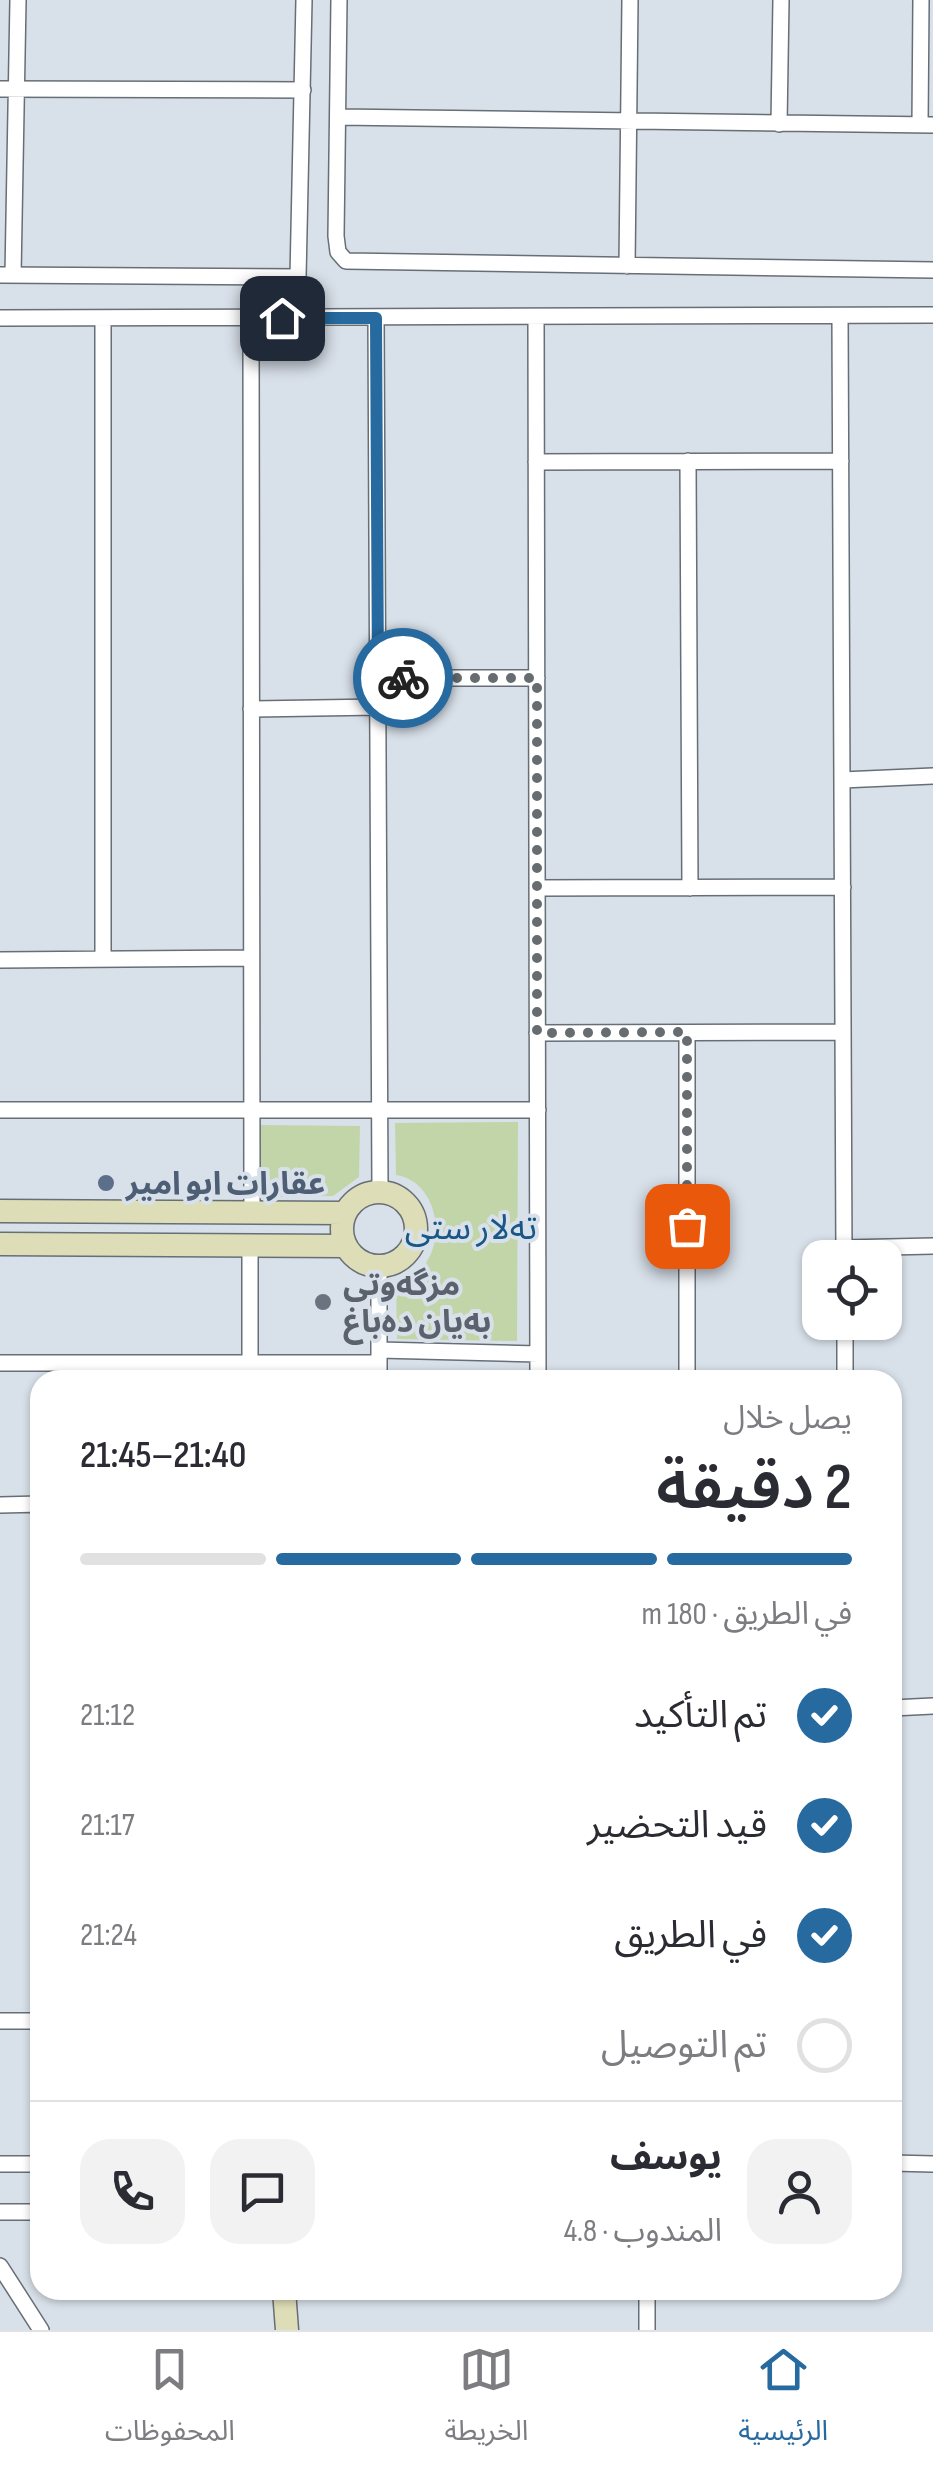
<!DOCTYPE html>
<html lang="ar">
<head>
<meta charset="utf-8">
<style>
  body { margin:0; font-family:"Sofia Sans Condensed","Noto Sans Arabic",sans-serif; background:#f2f2f3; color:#2b2b33; direction:rtl; height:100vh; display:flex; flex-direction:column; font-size:38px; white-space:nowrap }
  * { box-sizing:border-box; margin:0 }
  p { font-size:32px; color:#7c7c81 }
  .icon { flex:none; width:55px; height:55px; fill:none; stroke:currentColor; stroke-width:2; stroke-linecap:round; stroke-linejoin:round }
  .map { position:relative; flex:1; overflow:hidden; direction:ltr }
  .sheet { position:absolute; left:30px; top:1370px; width:872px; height:930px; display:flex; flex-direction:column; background:#fff; border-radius:30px; box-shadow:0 2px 8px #0004; direction:rtl }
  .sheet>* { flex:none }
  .fabs { position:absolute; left:802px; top:1240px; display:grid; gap:20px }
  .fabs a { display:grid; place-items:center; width:100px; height:100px; border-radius:20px; background:#fff; box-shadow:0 2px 8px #0004; font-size:50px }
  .pin { position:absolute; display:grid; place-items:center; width:85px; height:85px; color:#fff; margin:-42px; border-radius:20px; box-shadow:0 5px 15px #0006 }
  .courier { position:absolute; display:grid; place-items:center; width:100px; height:100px; margin:-50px; border:8px solid #276aa0; border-radius:50%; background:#fff; color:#222; box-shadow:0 2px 12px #0007 }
  .headline em { font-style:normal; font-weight:600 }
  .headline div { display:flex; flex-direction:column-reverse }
  .headline { display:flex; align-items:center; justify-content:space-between; height:170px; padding:0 50px }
  h1 { font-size:65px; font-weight:600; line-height:75px }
  .bar { display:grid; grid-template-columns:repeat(4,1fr); gap:15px 10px; align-content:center; height:120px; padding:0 50px }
  .bar i { height:12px; border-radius:8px; background:#e1e1e2 }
  .bar .active { background:#276aa0 }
  .bar p { grid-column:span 4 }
  .line { display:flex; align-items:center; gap:25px; padding:0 50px; border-top:2px solid #e1e1e2 }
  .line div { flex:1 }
  .round { display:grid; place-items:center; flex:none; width:105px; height:105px; border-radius:30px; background:#f2f2f3 }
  ol { padding:0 50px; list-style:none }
  li { display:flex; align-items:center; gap:30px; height:110px }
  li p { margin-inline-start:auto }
  li .icon { padding:10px; border-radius:50%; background:#276aa0; color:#fff; stroke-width:4 }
  li:last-child { color:#7c7c81 }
  li i { width:55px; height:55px; border:5px solid #e1e1e2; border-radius:50% }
  .dock { display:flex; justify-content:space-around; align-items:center; height:140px; border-top:2px solid #e1e1e2; background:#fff; font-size:28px; color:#7c7c81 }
  .dock a { display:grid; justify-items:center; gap:5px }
  .dock .active { color:#276aa0 }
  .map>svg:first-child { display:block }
  .green { fill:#c2d5a8 }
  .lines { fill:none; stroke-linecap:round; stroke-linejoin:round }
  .street-casing { stroke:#676e76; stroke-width:18 }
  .secondary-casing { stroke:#676e76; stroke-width:25 }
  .street { stroke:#fff; stroke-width:15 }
  .secondary { stroke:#ddddb7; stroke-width:22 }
  .done { stroke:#676c71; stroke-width:10; stroke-dasharray:0 18 }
  .route { stroke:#276aa0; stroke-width:12 }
  .service-dot { fill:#5c6f8a; stroke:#d8e0e9; stroke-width:4 }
  .worship-dot { fill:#6b7280; stroke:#d8e0e9; stroke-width:4 }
  .labels { text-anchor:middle; stroke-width:8; stroke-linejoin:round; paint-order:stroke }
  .service-label { font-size:32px; font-weight:bold; fill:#4e5e75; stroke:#d8e0e9; text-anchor:start }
  .worship-label { font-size:32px; font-weight:bold; fill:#5b616d; stroke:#d8e0e9; text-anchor:start }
  .neighbourhood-label { font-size:35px; fill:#195787; stroke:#d8e0e9 }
</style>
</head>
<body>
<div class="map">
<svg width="933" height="2330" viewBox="0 0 933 2330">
  <rect width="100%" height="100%" fill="#d8e0e9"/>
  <path class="green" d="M518,1122L517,1341L397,1339L396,1283C453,1269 445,1182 396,1175L395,1123Z
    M260,1125L360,1126L359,1177L333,1196L260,1197Z"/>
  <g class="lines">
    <g class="street-casing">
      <path id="street" d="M339,0L336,236L338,252L346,261L933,270
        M0,89L303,90
        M338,117L933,125
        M779,124L781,0
        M920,125L921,0
        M627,266L630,0
        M0,275L298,277L304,0
        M13,275L18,0
        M840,316L844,1258
        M536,317L538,1380
        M0,318L933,315
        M251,318L252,1213
        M376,318L380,1191
        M103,319V959
        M688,461L690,888
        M536,462L841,461
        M378,678H537
        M251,709L378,707
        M842,780L933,776
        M537,888L843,887
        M0,960L251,958
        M537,1033L843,1032
        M0,1110H538
        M250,1245V1380
        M844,1248L933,1246
        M379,1267V1380
        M845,1322V1380
        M379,1350L538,1354
        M0,1363H379
        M687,1380V1033
        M39,1504L40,2021
        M0,1505L40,1504
        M892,1708L933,1706
        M0,2021H40
        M892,2163L933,2164
        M0,2164H40
        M0,2212H40
        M0,2266L41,2330
        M647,2290V2330"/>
    </g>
    <g class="secondary-casing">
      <path id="secondary" d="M342 1229a37 37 0 1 1 74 0a37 37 0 1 1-74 0Z
        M0,1211L345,1213
        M0,1244L346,1246
        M284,2290L287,2330"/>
    </g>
    <use href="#street" class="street"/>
    <use href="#secondary" class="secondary"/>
  </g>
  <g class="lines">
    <path class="done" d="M403,678H537V1033L687,1032V1226"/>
    <path class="route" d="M282,318H376L378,678H403"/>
  </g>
  <circle class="service-dot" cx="106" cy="1183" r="10"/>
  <circle class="worship-dot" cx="323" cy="1302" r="10"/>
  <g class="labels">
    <g class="service-label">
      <text x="126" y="1194">عقارات ابو امير</text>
    </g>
    <g class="worship-label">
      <text x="343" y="1295">مزگەوتی<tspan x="343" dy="37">بەیان دەباغ</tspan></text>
    </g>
    <g class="neighbourhood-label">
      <text x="471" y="1239">ته‌لار ستی</text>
    </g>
  </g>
</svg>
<div class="fabs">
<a><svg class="icon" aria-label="locate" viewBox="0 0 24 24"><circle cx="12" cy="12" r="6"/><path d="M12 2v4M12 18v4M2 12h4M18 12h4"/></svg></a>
</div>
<div class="pin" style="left:687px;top:1226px;background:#ea580c"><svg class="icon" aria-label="bag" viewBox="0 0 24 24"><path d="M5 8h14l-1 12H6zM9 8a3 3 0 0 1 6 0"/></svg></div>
<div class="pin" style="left:282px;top:318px;background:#1f2937"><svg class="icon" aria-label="home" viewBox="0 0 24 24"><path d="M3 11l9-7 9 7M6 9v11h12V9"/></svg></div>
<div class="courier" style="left:403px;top:678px"><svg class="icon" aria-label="bike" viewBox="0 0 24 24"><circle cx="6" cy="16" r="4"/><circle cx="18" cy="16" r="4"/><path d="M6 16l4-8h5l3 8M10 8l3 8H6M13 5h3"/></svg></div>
<section class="sheet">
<div class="headline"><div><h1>2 دقيقة</h1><p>يصل خلال</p></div><em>21:40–21:45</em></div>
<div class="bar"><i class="active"></i><i class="active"></i><i class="active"></i><i></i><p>في الطريق · 180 m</p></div>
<ol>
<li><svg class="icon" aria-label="check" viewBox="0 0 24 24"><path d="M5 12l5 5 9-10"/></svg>تم التأكيد<p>21:12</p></li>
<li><svg class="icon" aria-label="check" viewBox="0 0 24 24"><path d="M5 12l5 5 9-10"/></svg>قيد التحضير<p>21:17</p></li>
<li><svg class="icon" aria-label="check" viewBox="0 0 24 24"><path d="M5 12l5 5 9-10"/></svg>في الطريق<p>21:24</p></li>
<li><i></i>تم التوصيل</li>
</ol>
<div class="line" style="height:180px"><a class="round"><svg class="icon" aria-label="person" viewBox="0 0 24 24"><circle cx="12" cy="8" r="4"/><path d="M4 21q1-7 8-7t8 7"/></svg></a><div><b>يوسف</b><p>المندوب · 4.8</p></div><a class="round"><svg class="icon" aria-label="chat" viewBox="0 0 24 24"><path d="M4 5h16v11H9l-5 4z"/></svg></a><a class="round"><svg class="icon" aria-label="phone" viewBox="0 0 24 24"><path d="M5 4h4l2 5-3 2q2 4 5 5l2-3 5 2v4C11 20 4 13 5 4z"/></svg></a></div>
</section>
</div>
<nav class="dock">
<a class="active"><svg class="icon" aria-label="home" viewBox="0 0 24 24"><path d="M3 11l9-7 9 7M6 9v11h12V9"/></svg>الرئيسية</a>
<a><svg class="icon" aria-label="map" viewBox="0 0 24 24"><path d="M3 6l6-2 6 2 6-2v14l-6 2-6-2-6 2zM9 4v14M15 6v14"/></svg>الخريطة</a>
<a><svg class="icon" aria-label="saved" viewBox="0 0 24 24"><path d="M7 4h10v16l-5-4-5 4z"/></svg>المحفوظات</a>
</nav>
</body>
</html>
